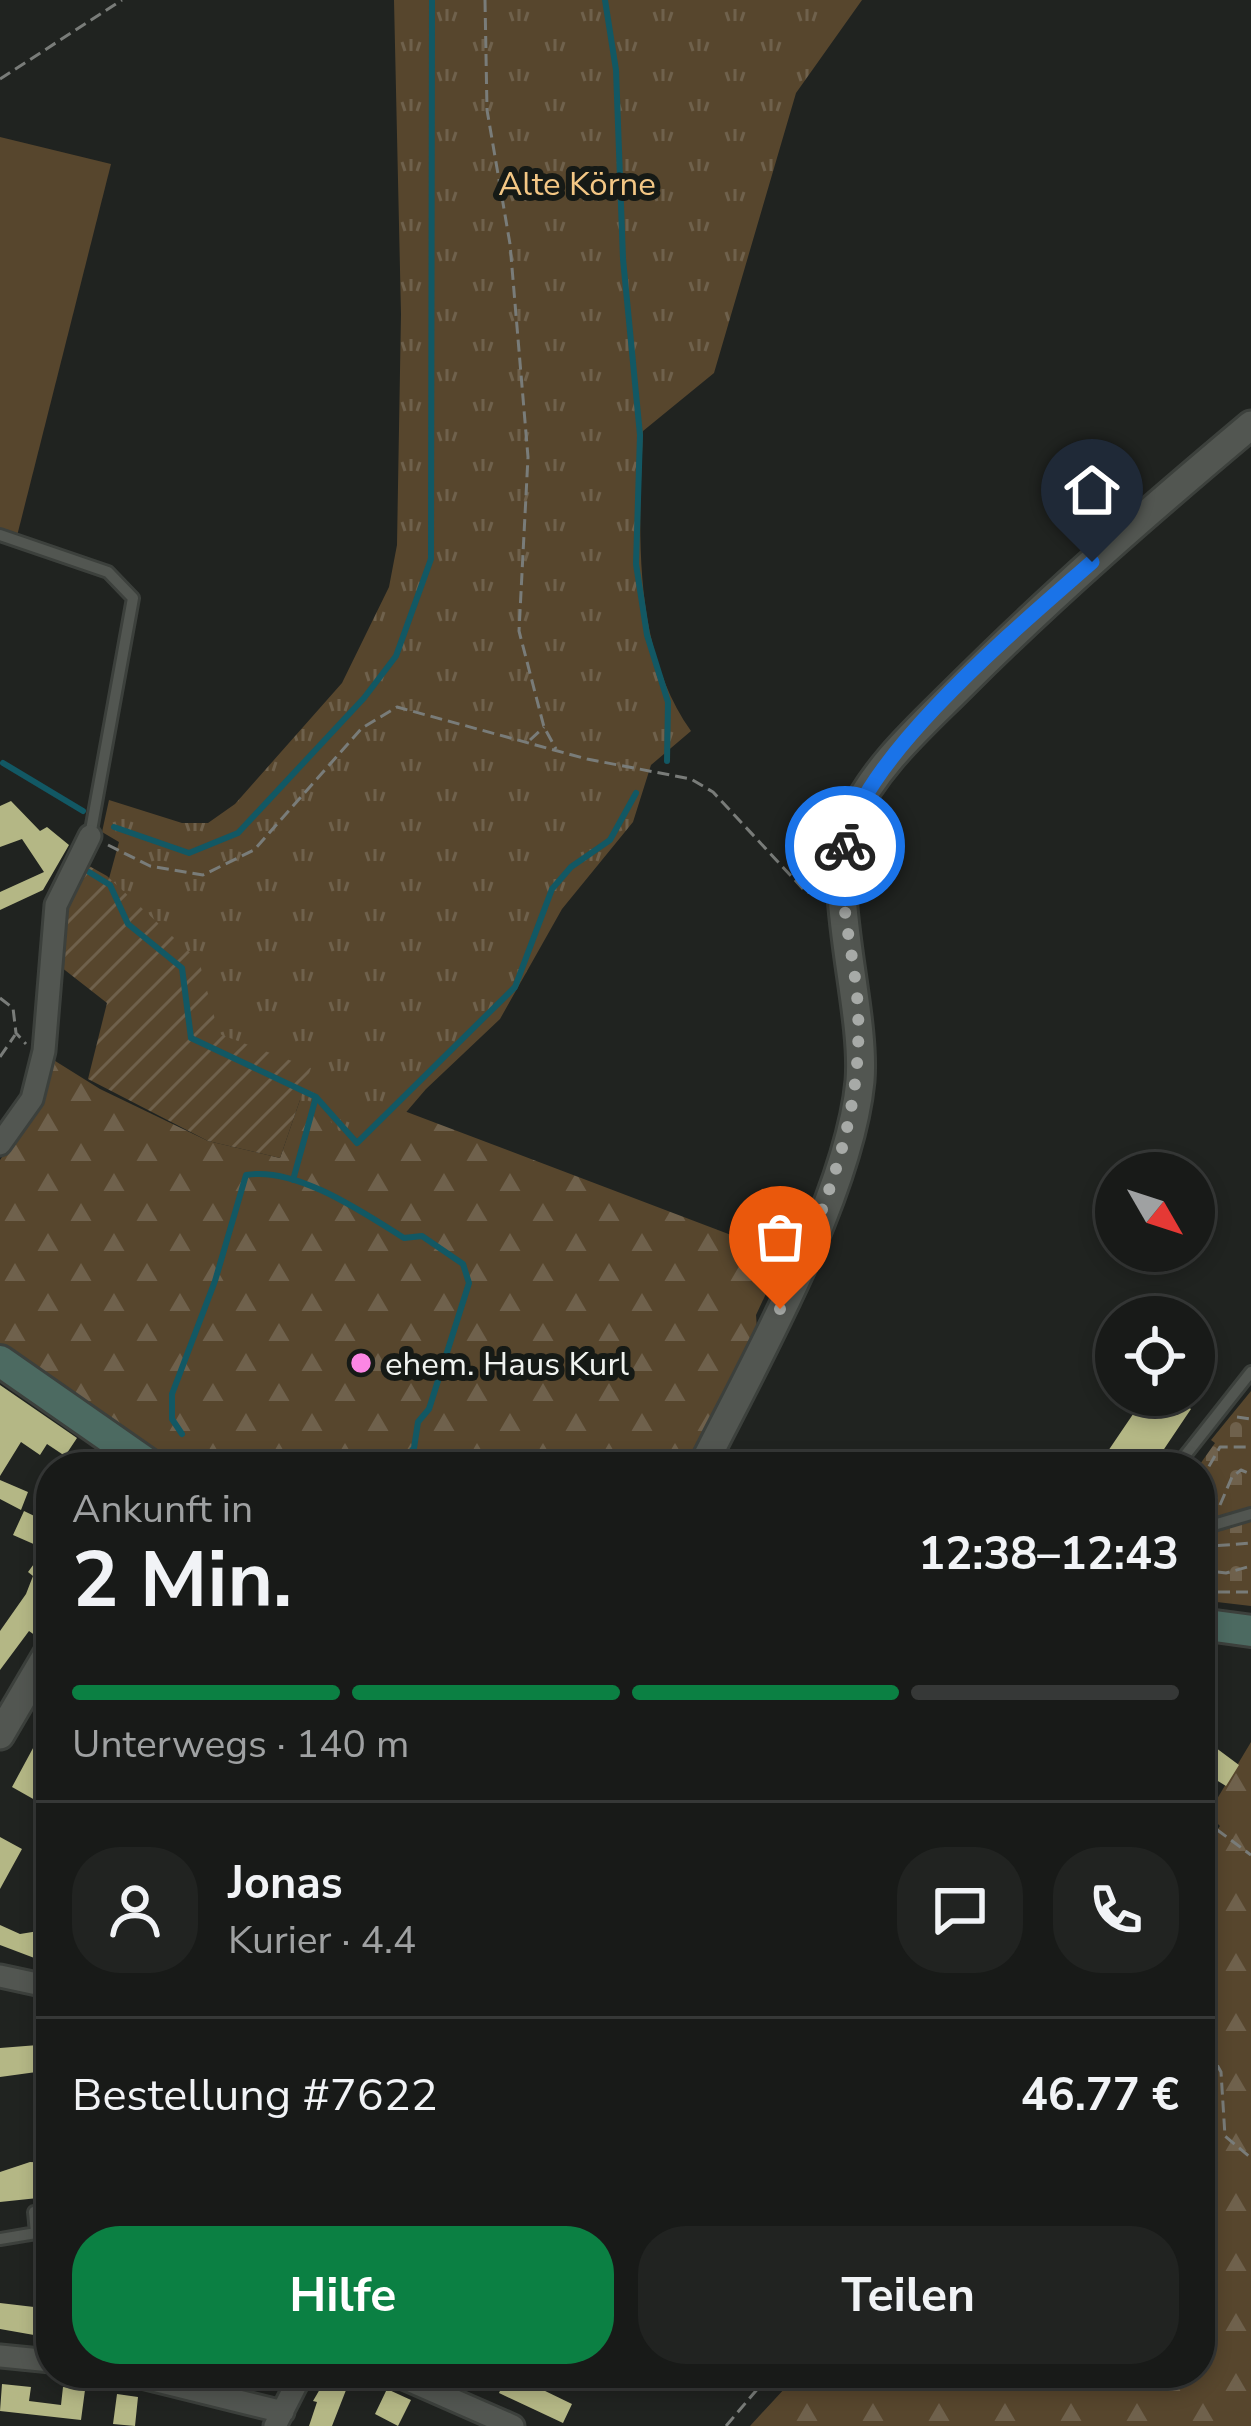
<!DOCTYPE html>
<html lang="de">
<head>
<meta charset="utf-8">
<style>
  body { margin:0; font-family:"Nunito Sans",sans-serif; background:#212321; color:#f1f3f6; height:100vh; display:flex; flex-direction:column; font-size:45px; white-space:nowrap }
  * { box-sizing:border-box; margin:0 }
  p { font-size:39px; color:#9fa1a2 }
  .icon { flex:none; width:66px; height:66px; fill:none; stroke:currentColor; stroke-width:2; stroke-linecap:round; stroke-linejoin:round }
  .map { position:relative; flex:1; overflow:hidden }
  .drawer { position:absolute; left:36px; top:1452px; width:1179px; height:936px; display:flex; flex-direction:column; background:#181a18; border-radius:48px; box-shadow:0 6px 18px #0003,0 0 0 3px #363837 }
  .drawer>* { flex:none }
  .needle { width:78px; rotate:129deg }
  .buttons { position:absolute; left:1095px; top:1152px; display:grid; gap:24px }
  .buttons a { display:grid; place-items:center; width:120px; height:120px; border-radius:50%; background:#181a18; box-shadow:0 6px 18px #0003,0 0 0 3px #363837; font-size:60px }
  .pin { position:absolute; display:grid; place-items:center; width:102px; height:102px; color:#fff; margin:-123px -51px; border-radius:50% 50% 50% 0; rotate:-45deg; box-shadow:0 0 12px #0007 }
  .pin .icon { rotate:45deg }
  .courier { position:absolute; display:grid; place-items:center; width:120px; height:120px; margin:-60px; border:9px solid #1a73e8; border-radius:50%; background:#fff; color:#222; box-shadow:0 3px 15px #0007 }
  .head em { font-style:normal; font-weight:700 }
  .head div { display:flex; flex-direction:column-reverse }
  .head { display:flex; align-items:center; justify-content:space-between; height:204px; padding:0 36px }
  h1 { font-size:78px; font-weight:700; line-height:90px }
  .bar { display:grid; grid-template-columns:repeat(4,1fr); gap:18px 12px; align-content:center; height:144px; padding:0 36px }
  .bar i { height:15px; border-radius:9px; background:#363837 }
  .bar .current { background:#0b8043 }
  .bar p { grid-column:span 4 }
  .line { display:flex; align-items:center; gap:30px; padding:0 36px; border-top:3px solid #363837 }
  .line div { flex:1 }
  .round { display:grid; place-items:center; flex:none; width:126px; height:126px; border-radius:48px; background:#212321 }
  .action { display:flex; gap:24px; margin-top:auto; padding:24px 36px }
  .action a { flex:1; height:138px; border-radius:48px; background:#0b8043; color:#fff; font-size:48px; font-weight:700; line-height:138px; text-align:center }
  .action a+a { background:#212321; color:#f1f3f6 }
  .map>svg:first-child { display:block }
  .forest { fill:url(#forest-firs) }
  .cemetery { fill:url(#cemetery-stones) }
  .park { fill:url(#park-tufts) }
  .garden { fill:url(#garden-furrows) }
  .pitch { fill:#57462d }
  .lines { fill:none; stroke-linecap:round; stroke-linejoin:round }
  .stream { stroke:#125864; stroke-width:6 }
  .building { fill:#b4b785 }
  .service-casing { stroke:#3c403c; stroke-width:16 }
  .minor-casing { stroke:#3c403c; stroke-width:27 }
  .tertiary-casing { stroke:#3c403c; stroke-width:33 }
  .secondary-casing { stroke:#3c403c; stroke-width:36 }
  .path { stroke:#797c79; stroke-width:3; stroke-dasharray:12 6; stroke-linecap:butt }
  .service { stroke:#525651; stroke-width:10 }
  .minor { stroke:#525651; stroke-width:21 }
  .tertiary { stroke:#525651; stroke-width:27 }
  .secondary { stroke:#4c6a61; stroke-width:30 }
  .done { stroke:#a7aaa7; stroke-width:12; stroke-dasharray:0 21.6 }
  .route { stroke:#1a73e8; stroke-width:15 }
  .poi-dot { fill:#fc86e4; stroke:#161a16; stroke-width:4.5 }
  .labels { text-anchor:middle; stroke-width:12; stroke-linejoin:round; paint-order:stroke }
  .park-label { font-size:33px; fill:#f3c785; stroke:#161a16 }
  .poi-label { font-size:33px; fill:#f0f3f0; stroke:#161a16; text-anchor:start }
</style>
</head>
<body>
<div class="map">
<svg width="1251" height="2426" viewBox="0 0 1251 2426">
  <defs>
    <pattern id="forest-firs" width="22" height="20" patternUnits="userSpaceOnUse" patternTransform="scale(3)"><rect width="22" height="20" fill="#57462d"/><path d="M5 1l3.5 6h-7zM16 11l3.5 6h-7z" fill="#6f614c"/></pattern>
    <pattern id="cemetery-stones" width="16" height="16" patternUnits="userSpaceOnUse" patternTransform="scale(3)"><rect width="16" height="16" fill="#57462d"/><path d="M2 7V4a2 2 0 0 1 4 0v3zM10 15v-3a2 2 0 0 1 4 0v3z" fill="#6f614c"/></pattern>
    <pattern id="park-tufts" width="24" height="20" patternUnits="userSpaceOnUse" patternTransform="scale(3)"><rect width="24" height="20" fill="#57462d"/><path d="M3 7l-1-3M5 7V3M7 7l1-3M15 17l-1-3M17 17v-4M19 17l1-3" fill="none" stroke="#6f614c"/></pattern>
    <pattern id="garden-furrows" width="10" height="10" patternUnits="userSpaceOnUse" patternTransform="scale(3)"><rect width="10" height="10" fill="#57462d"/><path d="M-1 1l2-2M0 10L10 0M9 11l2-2" fill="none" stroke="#6f614c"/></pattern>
  </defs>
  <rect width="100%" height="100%" fill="#202320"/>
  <path class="forest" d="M52,1059L100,1089L208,1141L280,1158L311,1068L391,1106L784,1255L756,1315L757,1329L690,1467H170L0,1347V1160L38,1105Z
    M1251,1742V2426H750L799,2373H1200V1853L1220,1826L1208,1814Z"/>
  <path class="cemetery" d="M1251,1391V1606L1200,1600L1198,1467L1215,1443L1211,1440Z"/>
  <path class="park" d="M394,0H862L796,93L714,373L643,431C639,529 631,646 691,731L651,765L633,822L562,909L500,1019L426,1089L378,1145L366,1149L346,1142L335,1125L290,1093L234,1070L102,904L119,842L102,832L109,800L182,823H208L235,804L342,683L389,587L397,545L401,314Z"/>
  <path class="garden" d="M82,862L107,876L199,961L219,1034L311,1068L280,1158L208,1141L88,1079L107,1003L52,960L56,905Z"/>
  <path class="pitch" d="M0,137L111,164L17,536L0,530Z"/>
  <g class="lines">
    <path class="stream" d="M605,0L616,70L623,259L640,435L636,564L647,635L668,702L667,761
      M3,763L83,811
      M114,827L189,853L238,833L364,698L396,656L431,559L432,0
      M89,872L110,885L128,924L182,968L191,1038L316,1097L357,1143L515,987L552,889L571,867L610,840L636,793
      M293,1180L316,1097
      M182,1434L172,1419V1394L215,1281L246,1175C296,1166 364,1213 404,1238L422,1236L463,1264L469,1283L429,1409L418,1422L414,1448L398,1467"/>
  </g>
  <path class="building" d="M11,801L40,831L47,827L69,845L43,890L0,910V892L44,872L22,839L0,847V806Z
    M0,1385L77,1438L65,1456L47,1444L40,1455L21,1442L0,1476Z
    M1146,1395H1170L1191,1409L1152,1467H1125L1106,1454Z
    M0,1480L28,1492L21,1510L0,1499Z
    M24,1511L51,1524V1617L36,1636L29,1631L0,1670V1631L26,1594L33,1576L28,1572L45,1549L13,1535Z
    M1200,1736L1239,1765L1226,1786L1200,1770Z
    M39,1737L51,1744V1796L41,1790L35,1800L12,1787Z
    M0,1837L22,1849L0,1889Z
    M0,1925L20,1934L51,1929V1957L37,1959L0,1945Z
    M51,2044V2070L0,2077V2048Z
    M30,2162L50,2163L51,2181L36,2184L38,2198L0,2202V2172Z
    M0,2303L51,2309V2338L0,2329Z
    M508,2373L572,2404L563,2423L499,2393Z
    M327,2377L348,2385L332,2426H309L317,2402L313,2401Z
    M2,2384L31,2387L29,2401L61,2405L63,2387L85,2390L81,2420L0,2411Z
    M387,2389L411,2400L398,2426L375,2414Z
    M117,2394L138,2397L135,2426L113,2424Z"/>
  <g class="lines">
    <g class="service-casing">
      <path id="service" d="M0,535L108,572L133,598L90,836
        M1176,1467L1251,1372
        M1200,1529L1251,1514
        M0,2239L36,2233L34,2212"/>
    </g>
    <g class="minor-casing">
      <path id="minor" d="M0,1144L32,1099L44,1051L56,905L90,836
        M0,1976L51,1987
        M0,2356L51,2361
        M125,2373L283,2412
        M392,2373L513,2426
        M275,2426L302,2373"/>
    </g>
    <g class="tertiary-casing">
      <path id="tertiary" d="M702,1467C755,1362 849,1196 860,1081C866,1006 823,883 851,819C874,767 921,726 960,687C1053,594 1151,509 1251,425
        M0,1735L51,1648"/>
    </g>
    <g class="secondary-casing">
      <path id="secondary" d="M0,1361L152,1467
        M1200,1624L1251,1631"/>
    </g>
    <path class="path" d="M485,0L487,110L510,244L528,457L519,631L544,727L556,749
      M0,79L122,0
      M530,740L544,727
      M823,828L829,809
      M108,845L150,866L203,875L254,850L362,728L397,707L587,759L691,779L713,792L806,892L821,894
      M0,998L13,1008L16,1033L26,1044
      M0,1057L15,1035
      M794,1221L806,1191
      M1237,1417L1251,1419
      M1200,1482L1220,1447H1251
      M1220,1505L1232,1477L1241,1470L1251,1474
      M1200,1547L1251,1543
      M1200,1570L1226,1573L1251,1566
      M1200,1592H1251
      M1200,1824L1212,1826L1251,1855
      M1200,2034L1221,2072L1225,2136L1251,2158
      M726,2426L771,2373"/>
    <use href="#service" class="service"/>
    <use href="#minor" class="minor"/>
    <use href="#tertiary" class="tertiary"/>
    <use href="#secondary" class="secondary"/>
  </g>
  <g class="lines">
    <path class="done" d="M780,1309C824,1211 863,1120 858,1011C856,956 836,901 845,846"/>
    <path class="route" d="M845,846C860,758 1024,622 1092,562"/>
  </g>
  <circle class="poi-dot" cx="361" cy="1363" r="12"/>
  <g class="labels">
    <g class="park-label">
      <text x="577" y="195">Alte Körne</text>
    </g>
    <g class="poi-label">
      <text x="385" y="1375">ehem. Haus Kurl</text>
    </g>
  </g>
</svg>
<div class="buttons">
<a><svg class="needle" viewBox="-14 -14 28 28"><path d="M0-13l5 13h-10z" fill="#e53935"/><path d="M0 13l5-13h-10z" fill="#9fa1a2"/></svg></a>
<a><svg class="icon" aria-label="locate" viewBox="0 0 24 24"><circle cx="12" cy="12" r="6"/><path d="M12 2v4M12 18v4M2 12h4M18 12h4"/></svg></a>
</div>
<div class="pin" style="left:780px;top:1309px;background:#ea580c"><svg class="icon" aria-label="bag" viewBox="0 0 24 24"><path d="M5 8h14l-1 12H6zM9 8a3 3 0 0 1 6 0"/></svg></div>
<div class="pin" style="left:1092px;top:562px;background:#1f2937"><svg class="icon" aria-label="home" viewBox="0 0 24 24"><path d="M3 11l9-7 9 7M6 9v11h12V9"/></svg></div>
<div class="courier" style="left:845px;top:846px"><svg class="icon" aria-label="bike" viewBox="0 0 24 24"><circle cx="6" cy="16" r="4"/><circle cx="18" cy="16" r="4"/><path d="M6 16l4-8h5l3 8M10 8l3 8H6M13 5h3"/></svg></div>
<section class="drawer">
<div class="head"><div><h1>2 Min.</h1><p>Ankunft in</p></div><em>12:38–12:43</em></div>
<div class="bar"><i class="current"></i><i class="current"></i><i class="current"></i><i></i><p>Unterwegs · 140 m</p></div>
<div class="line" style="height:216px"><a class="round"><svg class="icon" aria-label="person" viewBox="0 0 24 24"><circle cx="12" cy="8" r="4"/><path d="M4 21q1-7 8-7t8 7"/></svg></a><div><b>Jonas</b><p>Kurier · 4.4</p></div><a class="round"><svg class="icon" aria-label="chat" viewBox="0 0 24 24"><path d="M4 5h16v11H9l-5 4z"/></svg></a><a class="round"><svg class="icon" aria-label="phone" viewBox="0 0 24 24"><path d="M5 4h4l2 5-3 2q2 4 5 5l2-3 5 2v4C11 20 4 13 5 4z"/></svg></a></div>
<div class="line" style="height:156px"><div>Bestellung #7622</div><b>46.77 €</b></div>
<div class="action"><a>Hilfe</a><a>Teilen</a></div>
</section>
</div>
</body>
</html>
